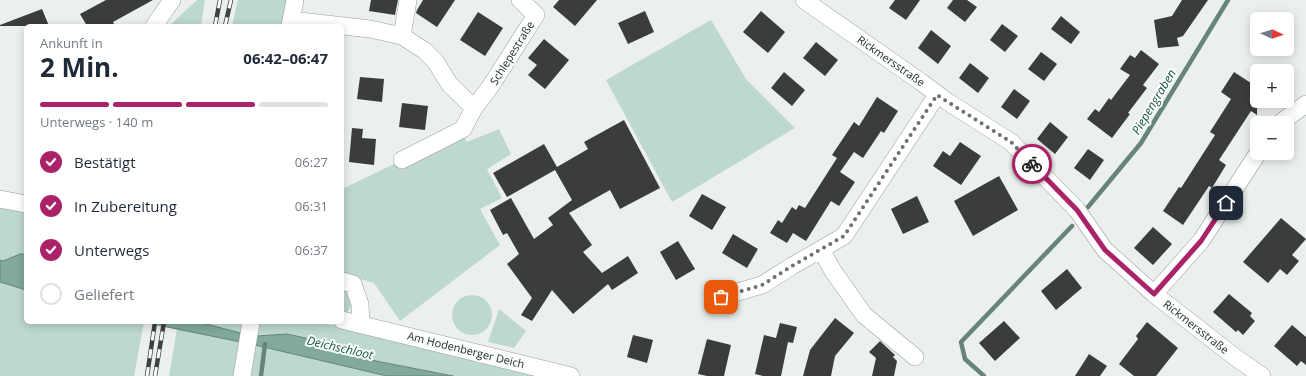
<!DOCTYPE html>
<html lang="de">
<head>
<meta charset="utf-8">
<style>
  body { margin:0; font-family:"Open Sans",sans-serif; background:#f2f2f3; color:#1f2937; height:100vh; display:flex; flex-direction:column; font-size:15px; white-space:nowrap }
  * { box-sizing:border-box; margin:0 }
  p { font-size:13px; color:#747a83 }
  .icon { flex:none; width:22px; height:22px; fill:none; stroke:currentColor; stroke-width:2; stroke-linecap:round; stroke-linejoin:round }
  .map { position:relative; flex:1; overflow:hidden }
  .panel { position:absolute; left:24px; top:24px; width:320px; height:300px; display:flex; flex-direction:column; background:#fff; border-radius:6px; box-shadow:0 2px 10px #0003 }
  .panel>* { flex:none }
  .needle { width:26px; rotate:93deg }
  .tools { position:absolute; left:1250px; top:12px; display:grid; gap:8px }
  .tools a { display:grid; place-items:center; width:44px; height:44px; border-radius:6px; background:#fff; box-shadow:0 2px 10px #0003; font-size:20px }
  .pin { position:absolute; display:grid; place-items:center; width:34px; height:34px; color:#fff; margin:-17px; border-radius:8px; box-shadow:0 2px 6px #0006 }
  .courier { position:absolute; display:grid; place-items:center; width:40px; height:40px; margin:-20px; border:3px solid #aa2267; border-radius:50%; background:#fff; color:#222; box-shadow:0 1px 5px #0007 }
  .head em { font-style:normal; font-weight:700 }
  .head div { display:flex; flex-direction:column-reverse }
  .head { display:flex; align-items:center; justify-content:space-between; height:68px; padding:0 16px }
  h1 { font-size:26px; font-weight:700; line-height:30px }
  .bar { display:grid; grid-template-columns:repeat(4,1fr); gap:6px 4px; align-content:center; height:48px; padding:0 16px }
  .bar i { height:5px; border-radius:3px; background:#e0e1e3 }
  .bar .active { background:#aa2267 }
  .bar p { grid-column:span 4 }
  ol { padding:0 16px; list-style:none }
  li { display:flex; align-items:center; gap:12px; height:44px }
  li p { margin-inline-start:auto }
  li .icon { padding:4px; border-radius:50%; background:#aa2267; color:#fff; stroke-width:4 }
  li:last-child { color:#747a83 }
  li i { width:22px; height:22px; border:2px solid #e0e1e3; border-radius:50% }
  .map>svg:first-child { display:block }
  .green { fill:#bdd8d0 }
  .water { fill:#81a99d; stroke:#67847b }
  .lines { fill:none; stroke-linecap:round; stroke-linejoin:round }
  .stream { stroke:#67847b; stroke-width:4.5 }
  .building { fill:#3a3d3c }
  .minor-casing { stroke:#999d9c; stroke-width:18 }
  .minor { stroke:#fff; stroke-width:17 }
  .rail-casing { stroke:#404141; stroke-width:4.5 }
  .rail { stroke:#f9fdfc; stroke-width:3; stroke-dasharray:9; stroke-linecap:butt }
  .done { stroke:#6e7170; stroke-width:4; stroke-dasharray:0 7.2 }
  .route { stroke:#aa2267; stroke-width:5 }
  .labels { text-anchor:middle; stroke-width:4; stroke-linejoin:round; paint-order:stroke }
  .street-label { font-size:11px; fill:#2b2c2c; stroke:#f9fdfc }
  .water-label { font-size:12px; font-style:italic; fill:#1b5246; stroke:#f9fdfc }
</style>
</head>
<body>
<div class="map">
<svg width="1306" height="376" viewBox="0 0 1306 376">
  <rect width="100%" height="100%" fill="#ebf0ee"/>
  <path class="green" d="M197,0H205L201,26H169Z
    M238,0H290L285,26H232Z
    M711,20L746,79L795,128L672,202L606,80Z
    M499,129L511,154L487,169L502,198L480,209L500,245L400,321L374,283L342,273V189L461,132L467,142Z
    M0,205L26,211V254H20L3,261L0,260Z
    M0,282L26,290V322H144L134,376H0Z
    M342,286C353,295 355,303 346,314H342Z
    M452 315a20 20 0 1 1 40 0a20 20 0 1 1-40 0Z
    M499,309L526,331L514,348L488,342Z
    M199,322H247L244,334Z
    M258,322H320L536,376H453L371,360L363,355L338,345L287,334L257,336L259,328L256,326Z
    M177,329L244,343L238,376H169Z
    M255,345L387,376H250Z"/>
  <path class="water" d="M20,254H26V290L0,282V260L3,261Z
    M143,322H199L244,334L257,336L287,334L338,345L363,355L371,360L453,376H387L255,345Z"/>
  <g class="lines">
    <path class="stream" d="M1088,207L1141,143L1228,0
      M261,376L265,344
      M984,376L965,359L961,342L1072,226"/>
  </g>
  <path class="building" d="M106,0H153L113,22L115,26H87L80,14Z
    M371,0H398L395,15L369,11Z
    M423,0H455L437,27L416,13L417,10Z
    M559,0H597L575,26L553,7Z
    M895,0H920L906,20L889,8Z
    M953,0H967L977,7L965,22L947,8Z
    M1182,0H1208L1183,36L1177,38L1179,46L1158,48L1154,20L1172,16Z
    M42,9L49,26H0V25Z
    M645,11L654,32L628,44L618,23Z
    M761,11L785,32L768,53L743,32Z
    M478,12L503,28L485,56L460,40Z
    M1061,16L1080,32L1071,44L1051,29Z
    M1002,24L1018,36L1005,52L990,40Z
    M931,30L951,46L938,64L918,48Z
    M544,39L569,60L545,89L528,75L537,65L528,58Z
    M816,42L838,60L825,76L803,58Z
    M1141,50L1159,64L1143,85L1147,88L1128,113L1130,114L1112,138L1087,119L1095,109L1099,112L1109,98L1111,100L1130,75L1120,69L1130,55L1135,58Z
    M1041,52L1057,64L1044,81L1028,69Z
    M970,63L989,78L978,93L959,78Z
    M784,72L805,90L792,106L771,88Z
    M1234,72L1257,87V115L1251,111L1219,160L1226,165L1212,188L1209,186L1183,225L1163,211L1179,187L1181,188L1215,135L1210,132L1231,99L1221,92Z
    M360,77L384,79L382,102L357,99Z
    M1014,89L1030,101L1017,119L1001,107Z
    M877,97L898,111L884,133L881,131L863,158L854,152L840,172L855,182L839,206L831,201L806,241L793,233L787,243L770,233L778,220L782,223L792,207L796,210L799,205L805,208L837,158L832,155L854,122L859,126Z
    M402,103L428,106L425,130L399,127Z
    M624,120L660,188L620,209L610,190L569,213L592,245L583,252L602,273L628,256L638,273L612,290L608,284L573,314L552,290L532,321L521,315L532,298L507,264L519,254L507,233L503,235L490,210L511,198L534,239L553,225L548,218L572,200L555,170L507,197L493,173L544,144L557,167L588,149L584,142Z
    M1050,122L1068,137L1055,154L1037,139Z
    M352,128L363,129L362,138L376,139L374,165L349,162Z
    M960,142L981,156L961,185L933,166L943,151L950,156Z
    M1088,149L1104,160L1090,180L1074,168Z
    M999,176L1018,210L973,236L954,201Z
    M702,194L726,207L712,230L689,216Z
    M917,196L929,222L903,234L891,209Z
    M1281,218L1306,239L1292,255L1299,261L1287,275L1280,269L1268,283L1243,262Z
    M1153,227L1172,244L1153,265L1134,248Z
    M733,234L758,249L747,268L722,253Z
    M678,241L695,269L676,280L660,252Z
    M1067,269L1082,288L1056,310L1041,291Z
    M1229,294L1252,313L1250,316L1255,321L1243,335L1238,330L1236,332L1213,312Z
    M835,318L854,333L835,356L831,376H803L810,350Z
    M1004,321L1020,338L995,361L979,343Z
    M1147,322L1178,348L1156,376H1134L1119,364L1138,339L1136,336Z
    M780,323L797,327L793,343L788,342L781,376H763L755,374L764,335L776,338Z
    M1292,325L1306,337V365L1301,361L1297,366L1274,346Z
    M633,335L653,340L647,363L627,357Z
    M707,339L731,345L724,376H707L698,374Z
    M880,341L895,355L893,357L897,361L894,376H872L876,358L869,352Z
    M1089,354L1107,366L1100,376H1075Z"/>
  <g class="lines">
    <g class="minor-casing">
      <path id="minor" d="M804,0L921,82L948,102L1011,142L1077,210L1105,250L1154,294L1235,357L1262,376
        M291,20L370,29L402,36L425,51L435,61L450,85L474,108
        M154,26L172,0
        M290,26L295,0
        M402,36L408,0
        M1280,123L1306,104
        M402,160L463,129L474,108L490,87L536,15L520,0
        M0,199L26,204
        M821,250L833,271L864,315L915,357
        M342,281L353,284L360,304L361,324
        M1154,294L1201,241L1258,153
        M721,297L762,285L792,266L844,236L937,95
        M342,320L571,376
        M242,376L251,322"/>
    </g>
    <use href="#minor" class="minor"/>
    <g class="rail-casing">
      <path id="rail" d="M215,26L220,0
        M225,26L231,0
        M147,376L155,322
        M155,376L164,322"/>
    </g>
    <use href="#rail" class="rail"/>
  </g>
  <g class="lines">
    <path class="done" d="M721,297L762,285L792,266L844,236L937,95L1011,142L1032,164"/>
    <path class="route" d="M1032,164L1077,210L1105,250L1154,294L1201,241L1226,203"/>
  </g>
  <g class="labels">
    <g class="street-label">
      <text transform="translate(512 53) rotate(-58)" y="4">Schlepestraße</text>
      <text transform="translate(891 61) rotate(35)" y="4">Rickmersstraße</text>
      <text transform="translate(1196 327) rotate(38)" y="4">Rickmersstraße</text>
      <text transform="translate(466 350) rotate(14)" y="4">Am Hodenberger Deich</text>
    </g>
    <g class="water-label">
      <text transform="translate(1154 102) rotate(-59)" y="4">Piepengraben</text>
      <text transform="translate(340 348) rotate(13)" y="4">Deichschloot</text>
    </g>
  </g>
</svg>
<div class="tools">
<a><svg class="needle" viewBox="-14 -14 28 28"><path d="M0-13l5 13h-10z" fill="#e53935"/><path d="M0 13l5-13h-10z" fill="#747a83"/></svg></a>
<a>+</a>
<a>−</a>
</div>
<div class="pin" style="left:721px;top:297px;background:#ea580c"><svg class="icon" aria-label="bag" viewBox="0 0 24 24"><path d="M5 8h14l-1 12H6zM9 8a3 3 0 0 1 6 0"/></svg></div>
<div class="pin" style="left:1226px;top:203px;background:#1f2937"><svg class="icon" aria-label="home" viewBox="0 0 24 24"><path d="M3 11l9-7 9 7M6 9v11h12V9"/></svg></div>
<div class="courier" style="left:1032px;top:164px"><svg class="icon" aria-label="bike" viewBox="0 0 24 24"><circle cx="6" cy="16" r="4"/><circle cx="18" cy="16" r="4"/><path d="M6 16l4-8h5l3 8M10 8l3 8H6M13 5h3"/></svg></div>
<section class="panel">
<div class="head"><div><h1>2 Min.</h1><p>Ankunft in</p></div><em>06:42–06:47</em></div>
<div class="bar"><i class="active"></i><i class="active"></i><i class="active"></i><i></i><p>Unterwegs · 140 m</p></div>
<ol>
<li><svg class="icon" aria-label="check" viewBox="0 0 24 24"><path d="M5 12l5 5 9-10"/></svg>Bestätigt<p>06:27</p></li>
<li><svg class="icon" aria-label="check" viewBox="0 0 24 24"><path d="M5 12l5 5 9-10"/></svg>In Zubereitung<p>06:31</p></li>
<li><svg class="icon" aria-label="check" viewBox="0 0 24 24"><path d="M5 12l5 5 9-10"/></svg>Unterwegs<p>06:37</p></li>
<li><i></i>Geliefert</li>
</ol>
</section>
</div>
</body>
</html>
